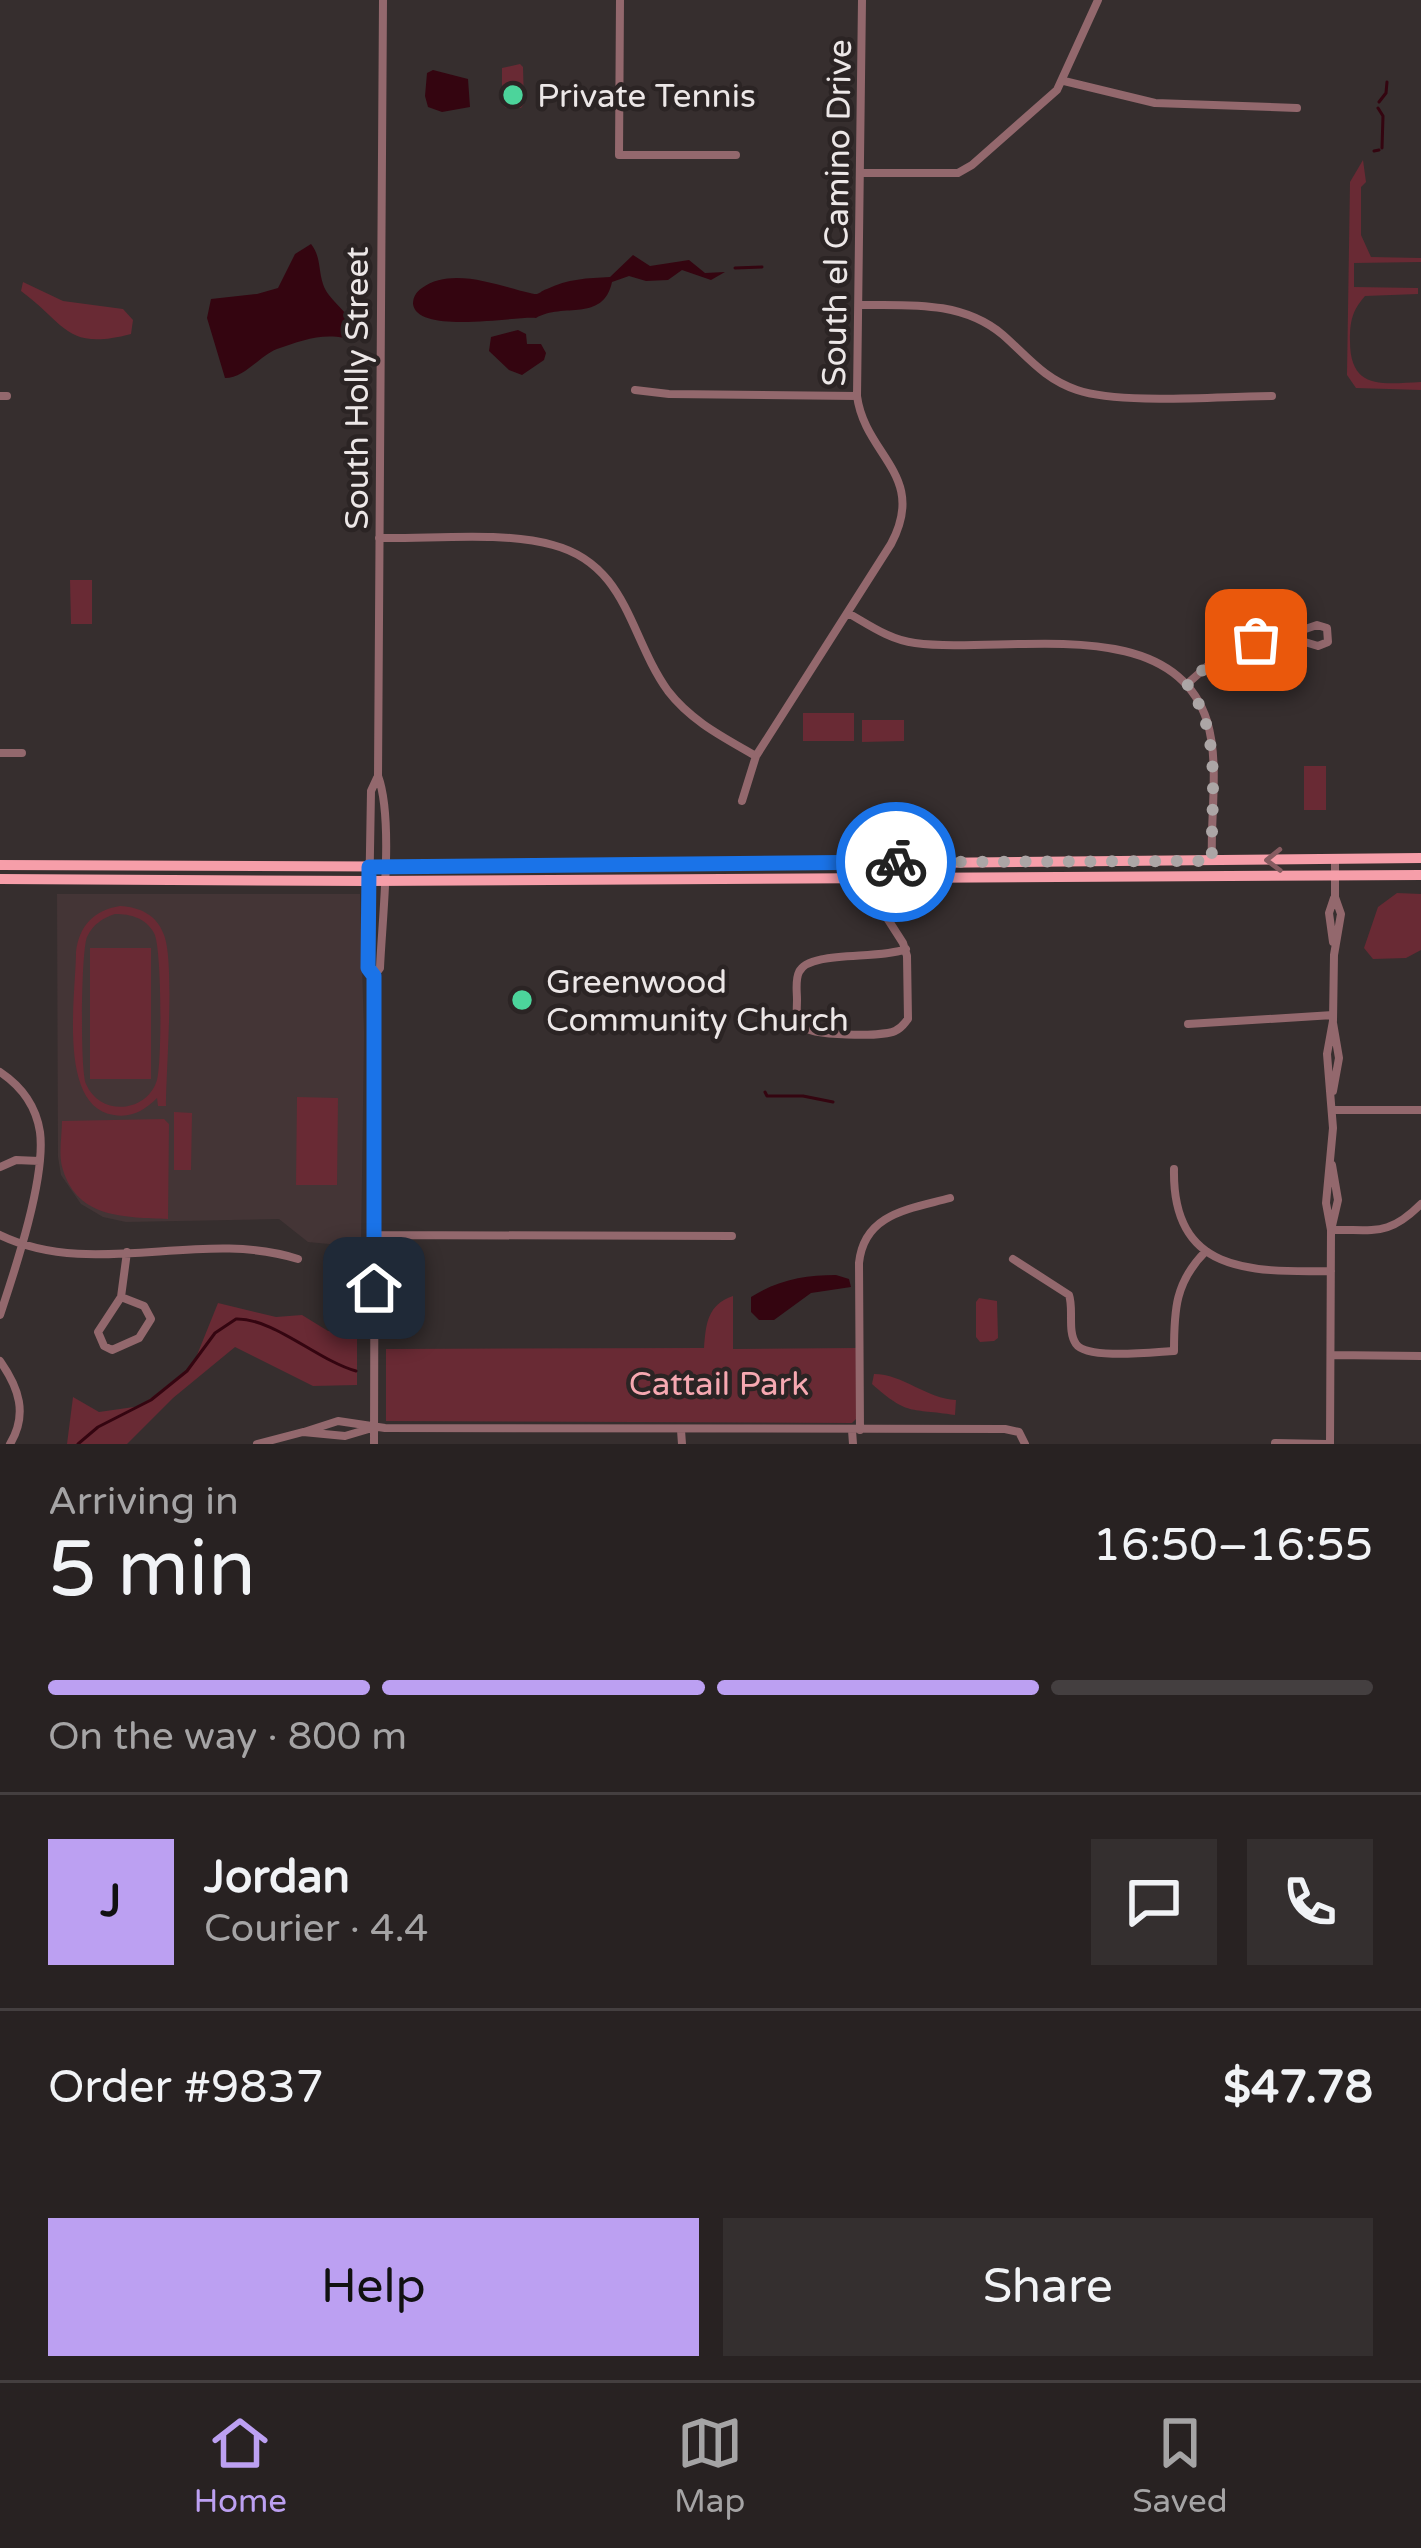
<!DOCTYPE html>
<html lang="en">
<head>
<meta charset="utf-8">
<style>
  body { margin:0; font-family:"Varela Round",sans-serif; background:#342f2f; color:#f1f3f6; height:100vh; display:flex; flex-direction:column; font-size:45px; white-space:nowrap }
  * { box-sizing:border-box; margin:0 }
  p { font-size:39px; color:#a5a4a5 }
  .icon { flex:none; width:66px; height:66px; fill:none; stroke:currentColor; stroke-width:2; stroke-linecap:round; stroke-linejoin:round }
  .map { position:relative; height:1444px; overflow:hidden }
  .sheet { display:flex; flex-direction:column; background:#282222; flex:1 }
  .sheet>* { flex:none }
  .pin { position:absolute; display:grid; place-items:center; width:102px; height:102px; color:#fff; margin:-51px; border-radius:24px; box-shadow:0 6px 18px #0006 }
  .courier { position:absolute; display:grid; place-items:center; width:120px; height:120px; margin:-60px; border:9px solid #1a73e8; border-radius:50%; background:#fff; color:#222; box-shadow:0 3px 15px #0007 }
  .overview em { font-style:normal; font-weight:600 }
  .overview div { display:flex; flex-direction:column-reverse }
  .overview { display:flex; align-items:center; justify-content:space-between; height:204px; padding:0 48px }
  h1 { font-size:78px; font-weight:600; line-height:90px }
  .bar { display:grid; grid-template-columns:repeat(4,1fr); gap:18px 12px; align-content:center; height:144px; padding:0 48px }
  .bar i { height:15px; border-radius:9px; background:#443f40 }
  .bar .active { background:#bca0f2 }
  .bar p { grid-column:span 4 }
  .line { display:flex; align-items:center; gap:30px; padding:0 48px; border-top:3px solid #443f40 }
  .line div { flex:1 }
  .round { display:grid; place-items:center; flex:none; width:126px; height:126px; border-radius:0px; background:#342f2f }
  .primary-button { display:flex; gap:24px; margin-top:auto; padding:24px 48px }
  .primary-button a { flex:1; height:138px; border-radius:0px; background:#bca0f2; color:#111; font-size:48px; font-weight:600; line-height:138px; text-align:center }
  .primary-button a+a { background:#342f2f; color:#f1f3f6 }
  .tabs { display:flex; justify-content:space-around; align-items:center; height:168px; border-top:3px solid #443f40; background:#282222; font-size:33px; color:#a5a4a5 }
  .tabs a { display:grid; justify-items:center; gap:6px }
  .tabs .active { color:#bca0f2 }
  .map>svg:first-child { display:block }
  .built { fill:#443536 }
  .green { fill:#692a34; fill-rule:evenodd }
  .water { fill:#340510 }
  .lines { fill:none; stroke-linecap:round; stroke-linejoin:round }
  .stream { stroke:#340510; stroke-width:3 }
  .minor { stroke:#93686d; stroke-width:8 }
  .major { stroke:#f69ea9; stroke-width:10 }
  .oneway { stroke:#865b60 }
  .done { stroke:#aca6a6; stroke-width:12; stroke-dasharray:0 21.6 }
  .route { stroke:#1a73e8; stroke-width:15 }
  .poi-dot { fill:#4cd49b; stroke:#2b2424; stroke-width:4.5 }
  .labels { text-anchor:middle; stroke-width:9; stroke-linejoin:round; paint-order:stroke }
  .poi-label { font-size:33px; fill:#ece7e7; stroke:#2b2424; text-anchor:start }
  .street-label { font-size:33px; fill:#ece7e7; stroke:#2b2424 }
  .park-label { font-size:33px; fill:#f6a8b1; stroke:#2b2424 }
</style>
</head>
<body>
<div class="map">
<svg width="1421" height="1444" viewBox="0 0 1421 1444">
  <rect width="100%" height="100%" fill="#362e2e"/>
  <path class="built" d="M57,894H360L364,1034L361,1247L308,1242L279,1219L126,1222L103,1217L81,1204L61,1175L58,1157Z"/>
  <path class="green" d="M520,64L523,67L524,104L521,108H506L502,104V68Z
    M1363,160L1366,182L1361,187V235L1371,257L1421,258V262L1354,263V287L1418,288V294L1365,296C1352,311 1350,321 1350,341C1350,390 1382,384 1421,382V390L1356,388L1347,375L1350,182Z
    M23,282L63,301L123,309L133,320L131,334C66,351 67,325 21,291Z
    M70,580H92V624H71Z
    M803,713H854V741H803Z
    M862,720H904V741L862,742Z
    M1304,766H1326V810H1304Z
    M1397,893L1421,894V950L1406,958L1373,959L1364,948L1378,907Z
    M120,906C140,907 157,915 164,935C175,963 166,1070 166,1106H158L157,1098C145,1110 132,1118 114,1115C57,1107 76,994 76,952C79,926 94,910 120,906ZM115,914C131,914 146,918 154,933C162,946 162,1063 157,1080C147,1113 100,1117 86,1084C80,1070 81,952 87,937C93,924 103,918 115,914Z
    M90,948H151V1079H90Z
    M297,1097L338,1098L337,1185H296Z
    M174,1112L192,1113L191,1170H174Z
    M164,1119L169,1124L168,1219C126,1217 78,1219 63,1170C58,1156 62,1136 62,1121Z
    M733,1296V1349L857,1348L856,1419L852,1423L386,1421V1349L704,1348C706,1324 707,1305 733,1296Z
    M979,1298L997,1301L998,1338L994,1341L980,1342L976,1337V1302Z
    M218,1303L276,1317L302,1315L328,1331L357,1329V1385L313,1386L235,1347L173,1398L127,1444H67L73,1397L99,1412L141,1406L193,1365Z
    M874,1374C903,1374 927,1399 956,1400L955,1415C910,1408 908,1416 872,1384Z"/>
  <path class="water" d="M433,70L468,79L470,107L442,112L428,107L425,96L427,73Z
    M311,244C321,257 318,268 323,284C328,300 347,310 354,326L344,338C321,333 300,341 277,349C259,356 245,378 225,378L207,318L211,299L257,294L278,288L295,254Z
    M633,255L650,266L689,260L705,273L725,272L711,280L682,270L668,280L646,281L629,276L612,282C603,323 563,302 536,318C514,316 417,335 413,304C413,297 416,292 422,288C452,266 499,286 530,293C540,296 538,292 547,289C567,279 588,278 610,277Z
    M518,330L526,334L527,344H541L546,353L544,360L522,375L509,370L489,351L491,337Z
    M836,1275L849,1279L851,1287L811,1293L774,1320H759L751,1312V1297C778,1280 805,1275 836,1275Z"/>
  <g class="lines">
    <path class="stream" d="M1379,102L1386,93L1387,82
      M1378,108L1383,116L1382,148
      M1374,151L1379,150
      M735,268L762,267
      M765,1092L767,1096H803L833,1102
      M78,1444L98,1427L151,1400L187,1371L215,1333L236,1319C274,1318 317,1360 356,1371"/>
    <path class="minor" d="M620,0L619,155H736
      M1064,81L1155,103L1297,108
      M861,173H958L972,165L1057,90L1098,0
      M861,305C911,305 963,301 1003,335C1028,357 1044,379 1077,390C1121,405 1222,396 1272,396
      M635,390L669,394L857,396
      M0,396H7
      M379,538C432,539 503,531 553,545C628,565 629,637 668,691C691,721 723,737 756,756
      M848,613C869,625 890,640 915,643C1004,655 1172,610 1207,721C1220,763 1210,817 1212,860
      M1187,684L1221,654L1240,644L1285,636L1317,625L1327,628L1328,642L1318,646L1285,636
      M0,753H22
      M742,801L756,756L891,544C928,475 865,456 857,396L862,0
      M878,878L880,907L903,943L907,956L908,1019C903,1025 902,1028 895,1031C882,1037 811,1036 802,1026C795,1019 797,1009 797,1000C797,991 795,980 799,972C809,950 878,960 906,949
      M1333,942L1329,913L1334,898
      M374,976L380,968C382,920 394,819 378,776L383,0
      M1188,1024L1333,1015
      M0,1072C21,1086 36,1106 40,1132C46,1178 15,1270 0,1315
      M1333,1091L1339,1058L1333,1023
      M1333,1110H1421
      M0,1167L16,1160L39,1161
      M1174,1169C1172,1274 1251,1272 1331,1271
      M1331,1230L1326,1203L1333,1128L1327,1054L1333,1021L1334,955L1341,914L1335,897V859
      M1331,1230C1375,1229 1388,1237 1421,1204
      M0,1235C93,1280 201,1228 298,1259
      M374,1235L732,1236
      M1013,1259L1069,1295C1074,1309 1067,1331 1076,1344C1087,1360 1154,1352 1174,1351C1174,1310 1175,1282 1206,1251
      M121,1297L144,1306L151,1319L139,1338L112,1350L104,1346L98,1332Z
      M121,1297L127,1252
      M1331,1355L1421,1356
      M0,1361C19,1388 28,1414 10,1444
      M681,1430L682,1444
      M852,1430L853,1444
      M860,1430L859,1263C864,1213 910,1209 950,1198
      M304,1432L338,1421L385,1428L1005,1429L1019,1432L1025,1444
      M1275,1443L1327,1444
      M257,1444L303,1432L345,1436L372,1428
      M374,1444L375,1058L374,976L368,968L371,791L377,778
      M1330,1444L1331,1230L1338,1200L1332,1165"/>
    <path class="major" d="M0,865L529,867L1421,858
      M0,879L368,881L1421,875"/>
  </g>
  <defs><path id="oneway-chevron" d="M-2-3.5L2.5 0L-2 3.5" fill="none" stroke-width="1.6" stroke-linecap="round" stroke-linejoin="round" transform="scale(3)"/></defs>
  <use class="oneway" href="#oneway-chevron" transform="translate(1274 860) rotate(179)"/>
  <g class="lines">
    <path class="done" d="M896,862L1212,861C1210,803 1224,734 1187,684L1221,654L1256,640"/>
    <path class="route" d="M374,1288V976L368,968L369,867L896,862"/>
  </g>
  <g class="poi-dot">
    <circle cx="513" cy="95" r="12"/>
    <circle cx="522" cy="1000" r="12"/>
  </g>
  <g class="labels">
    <g class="poi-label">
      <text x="537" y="107">Private Tennis</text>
      <text x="546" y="993">Greenwood<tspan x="546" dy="38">Community Church</tspan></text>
    </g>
    <g class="street-label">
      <text transform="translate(836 213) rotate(-89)" y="12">South el Camino Drive</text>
      <text transform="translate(356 388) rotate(-90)" y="12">South Holly Street</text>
    </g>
    <g class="park-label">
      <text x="719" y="1395">Cattail Park</text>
    </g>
  </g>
</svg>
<div class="pin" style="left:1256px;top:640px;background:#ea580c"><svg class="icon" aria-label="bag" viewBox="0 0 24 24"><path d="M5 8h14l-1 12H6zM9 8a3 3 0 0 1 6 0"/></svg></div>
<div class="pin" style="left:374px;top:1288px;background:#1f2937"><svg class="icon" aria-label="home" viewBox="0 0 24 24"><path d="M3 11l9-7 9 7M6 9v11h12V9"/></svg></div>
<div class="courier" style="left:896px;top:862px"><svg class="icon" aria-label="bike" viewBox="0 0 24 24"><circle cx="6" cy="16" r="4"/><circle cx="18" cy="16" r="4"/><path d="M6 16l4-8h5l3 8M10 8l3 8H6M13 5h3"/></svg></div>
</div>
<section class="sheet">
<div class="overview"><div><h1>5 min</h1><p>Arriving in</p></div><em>16:50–16:55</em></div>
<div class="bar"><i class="active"></i><i class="active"></i><i class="active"></i><i></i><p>On the way · 800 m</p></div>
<div class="line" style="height:216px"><b class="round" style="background:#bca0f2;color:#111">J</b><div><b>Jordan</b><p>Courier · 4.4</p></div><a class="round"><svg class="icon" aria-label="chat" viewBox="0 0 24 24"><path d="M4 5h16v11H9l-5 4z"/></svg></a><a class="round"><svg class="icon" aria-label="phone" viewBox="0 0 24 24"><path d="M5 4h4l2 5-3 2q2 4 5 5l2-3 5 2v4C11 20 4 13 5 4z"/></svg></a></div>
<div class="line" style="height:156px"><div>Order #9837</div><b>$47.78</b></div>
<div class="primary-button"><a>Help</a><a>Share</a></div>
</section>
<nav class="tabs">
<a class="active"><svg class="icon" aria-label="home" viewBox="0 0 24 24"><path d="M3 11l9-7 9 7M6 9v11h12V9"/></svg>Home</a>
<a><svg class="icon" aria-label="map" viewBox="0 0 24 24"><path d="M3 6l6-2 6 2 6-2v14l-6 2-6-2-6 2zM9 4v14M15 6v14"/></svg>Map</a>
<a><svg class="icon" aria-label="saved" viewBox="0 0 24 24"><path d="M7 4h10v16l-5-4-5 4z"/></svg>Saved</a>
</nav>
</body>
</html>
